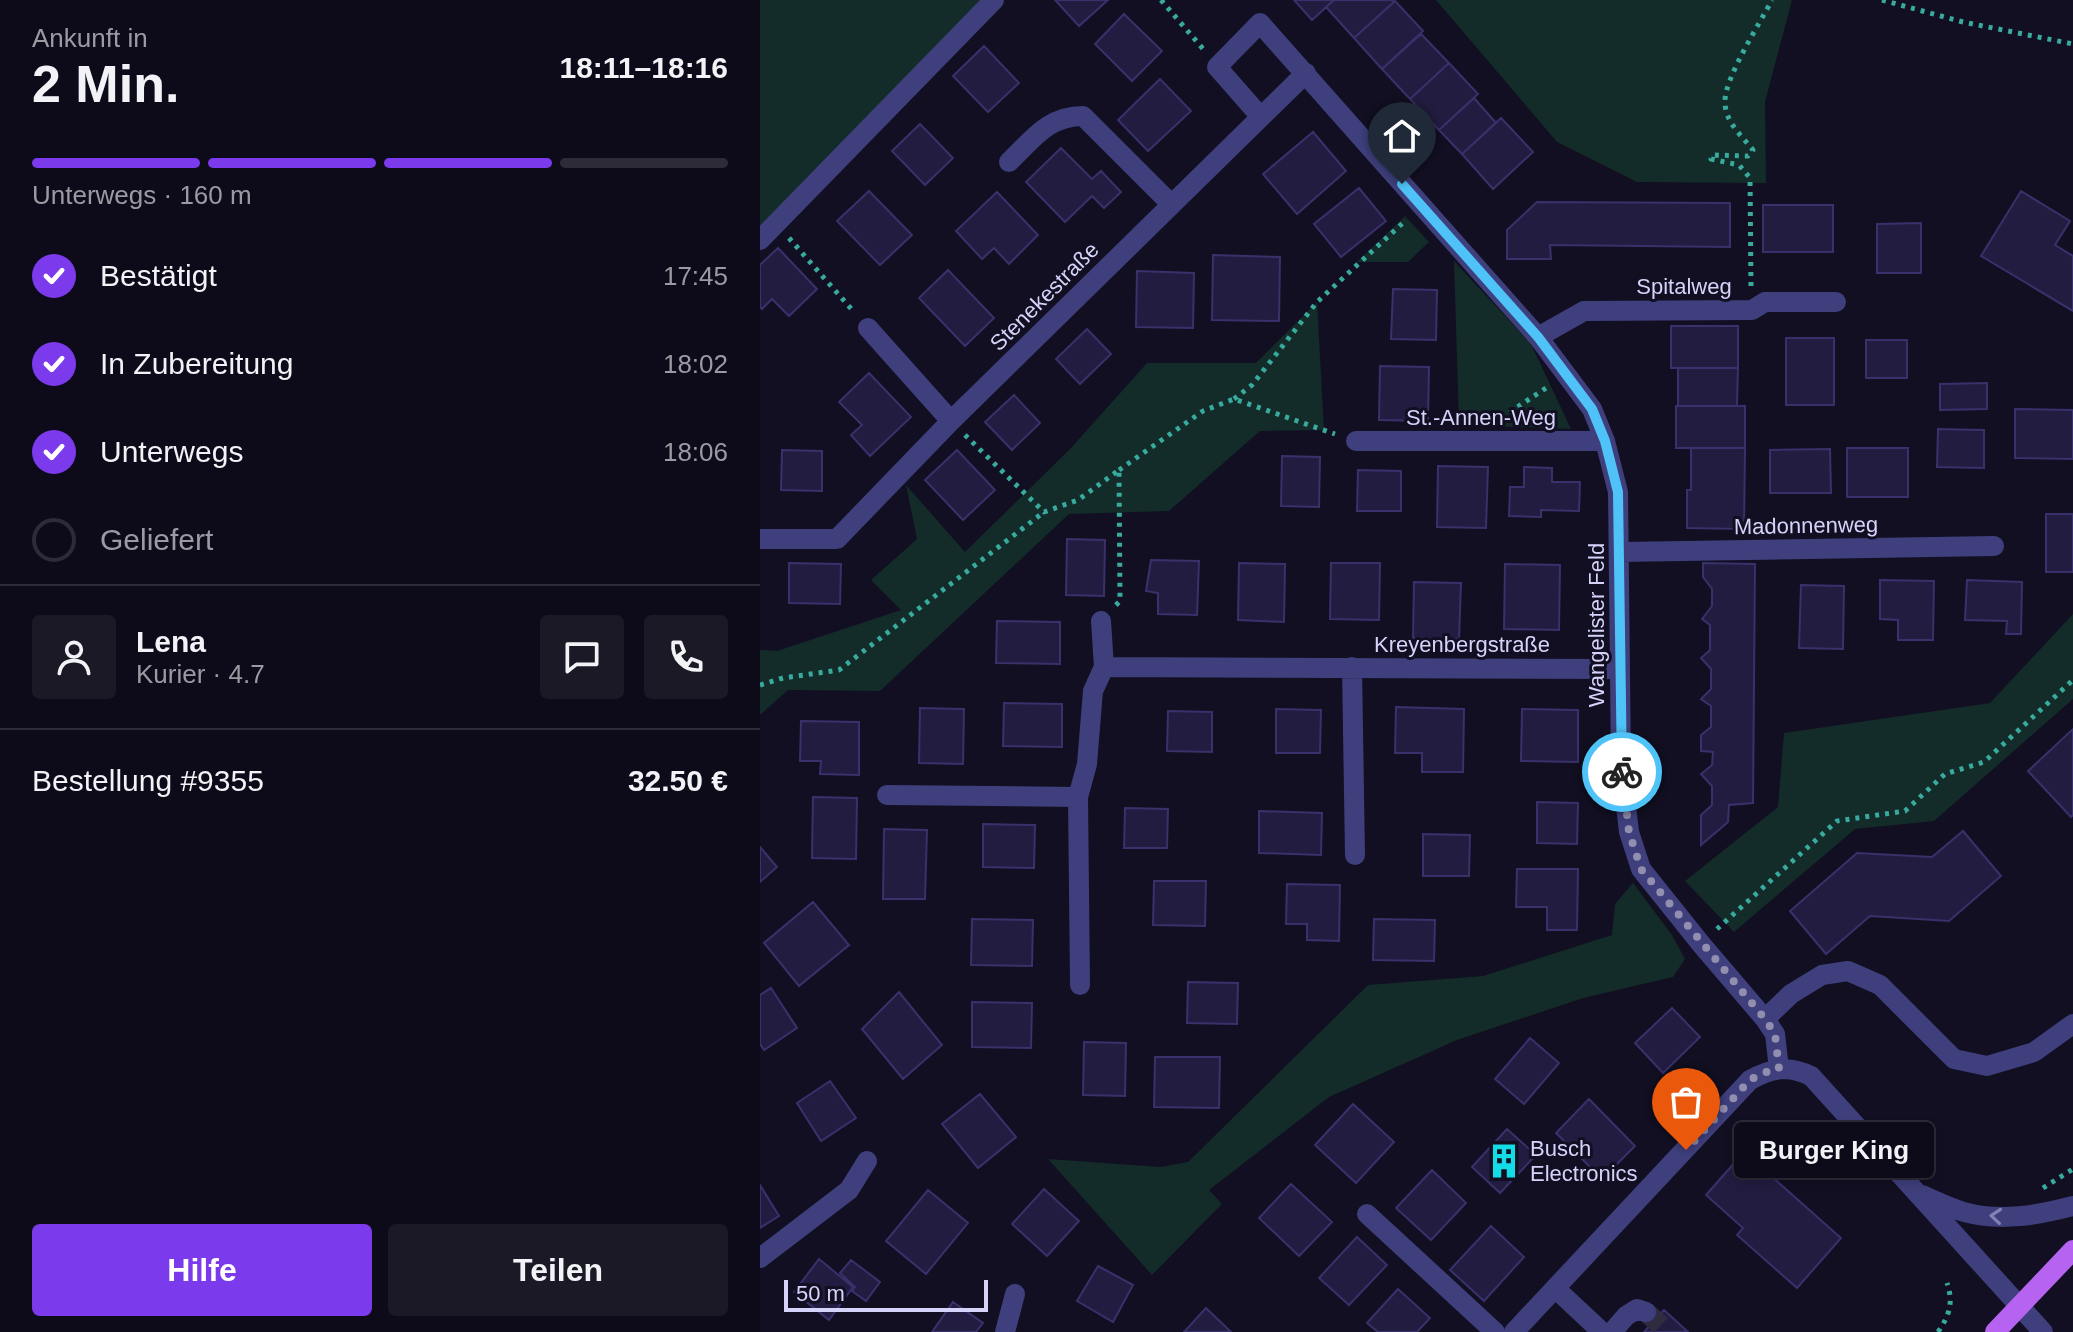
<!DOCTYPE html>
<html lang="de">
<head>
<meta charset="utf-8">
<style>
  body { margin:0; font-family:Arial,sans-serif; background:#1b1926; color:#f1f3f6; height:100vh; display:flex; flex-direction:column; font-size:30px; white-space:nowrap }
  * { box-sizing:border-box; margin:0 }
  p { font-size:26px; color:#9a9ba2 }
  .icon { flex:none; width:44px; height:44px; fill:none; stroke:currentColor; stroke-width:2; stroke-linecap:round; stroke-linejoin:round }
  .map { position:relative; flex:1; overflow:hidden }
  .details { display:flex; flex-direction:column; background:#0d0b19; width:760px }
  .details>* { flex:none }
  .scale { position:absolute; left:24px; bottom:20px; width:204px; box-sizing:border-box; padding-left:8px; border:4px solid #d6d3fb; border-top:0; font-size:22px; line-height:28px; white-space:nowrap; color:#d6d3fb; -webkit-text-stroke:6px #110f21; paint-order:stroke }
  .pin { position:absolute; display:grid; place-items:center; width:68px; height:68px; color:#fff; margin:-82px -34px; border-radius:50% 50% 50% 0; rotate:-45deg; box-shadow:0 0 8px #0007 }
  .pin .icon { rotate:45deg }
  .courier { position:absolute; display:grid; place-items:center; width:80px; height:80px; margin:-40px; border:6px solid #4fc3f7; border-radius:50%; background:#fff; color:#222; box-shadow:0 2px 10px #0007 }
  .bubble { position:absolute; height:56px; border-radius:8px; background:#0d0b19; box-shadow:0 4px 12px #0003,0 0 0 2px #2d2b38; font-size:26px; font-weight:800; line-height:56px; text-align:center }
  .overview em { font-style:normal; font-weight:800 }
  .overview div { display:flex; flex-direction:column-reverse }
  .overview { display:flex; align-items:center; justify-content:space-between; height:136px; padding:0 32px }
  h1 { font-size:52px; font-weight:800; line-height:60px }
  .bar { display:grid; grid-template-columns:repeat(4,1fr); gap:12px 8px; align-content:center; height:96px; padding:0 32px }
  .bar i { height:10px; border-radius:6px; background:#2d2b38 }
  .bar .selected { background:#7c3aed }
  .bar p { grid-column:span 4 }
  .line { display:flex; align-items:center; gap:20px; padding:0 32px; border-top:2px solid #2d2b38 }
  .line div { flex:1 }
  .round { display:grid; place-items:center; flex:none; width:84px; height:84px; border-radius:8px; background:#1b1926 }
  ol { padding:0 32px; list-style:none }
  li { display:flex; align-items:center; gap:24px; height:88px }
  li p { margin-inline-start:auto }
  li .icon { padding:8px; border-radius:50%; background:#7c3aed; color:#fff; stroke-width:4 }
  li:last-child { color:#9a9ba2 }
  li i { width:44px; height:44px; border:4px solid #2d2b38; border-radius:50% }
  .button { display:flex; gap:16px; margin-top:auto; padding:16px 32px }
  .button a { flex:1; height:92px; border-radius:8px; background:#7c3aed; color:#fff; font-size:32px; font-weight:800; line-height:92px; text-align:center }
  .button a+a { background:#1b1926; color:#f1f3f6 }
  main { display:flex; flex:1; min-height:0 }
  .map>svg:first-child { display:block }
  .green { fill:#132b29 }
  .building { fill:#221d40; stroke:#39316b; stroke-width:2 }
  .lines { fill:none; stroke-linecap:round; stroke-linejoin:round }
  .minor-tunnel { stroke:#2f2c42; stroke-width:20; stroke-dasharray:20 10; stroke-linecap:butt }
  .path { stroke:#38aa9e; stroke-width:5; stroke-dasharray:4 6; stroke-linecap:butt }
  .minor { stroke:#3e3f7c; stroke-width:20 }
  .major { stroke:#b663f2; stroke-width:20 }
  .oneway { stroke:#8282b5 }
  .done { stroke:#918eaf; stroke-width:8; stroke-dasharray:0 14.4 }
  .route { stroke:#4fc3f7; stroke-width:10 }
  .labels { text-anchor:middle; stroke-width:6; stroke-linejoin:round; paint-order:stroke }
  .street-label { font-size:22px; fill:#d6d3fb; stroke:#110f21 }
  .poi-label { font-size:22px; fill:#d6d3fb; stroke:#110f21; text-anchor:start }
</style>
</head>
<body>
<main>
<section class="details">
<div class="overview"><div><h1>2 Min.</h1><p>Ankunft in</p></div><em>18:11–18:16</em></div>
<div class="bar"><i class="selected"></i><i class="selected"></i><i class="selected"></i><i></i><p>Unterwegs · 160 m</p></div>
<ol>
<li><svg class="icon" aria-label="check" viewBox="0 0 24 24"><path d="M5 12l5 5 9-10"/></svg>Bestätigt<p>17:45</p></li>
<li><svg class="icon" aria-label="check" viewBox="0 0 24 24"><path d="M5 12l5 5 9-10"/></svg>In Zubereitung<p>18:02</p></li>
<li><svg class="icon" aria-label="check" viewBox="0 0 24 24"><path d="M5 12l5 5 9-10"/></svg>Unterwegs<p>18:06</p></li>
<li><i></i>Geliefert</li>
</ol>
<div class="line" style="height:144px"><a class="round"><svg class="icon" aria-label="person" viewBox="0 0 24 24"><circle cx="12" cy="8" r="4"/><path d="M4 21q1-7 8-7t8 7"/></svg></a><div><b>Lena</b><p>Kurier · 4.7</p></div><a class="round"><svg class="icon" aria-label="chat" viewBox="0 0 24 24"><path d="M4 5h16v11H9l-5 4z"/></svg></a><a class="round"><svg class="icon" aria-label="phone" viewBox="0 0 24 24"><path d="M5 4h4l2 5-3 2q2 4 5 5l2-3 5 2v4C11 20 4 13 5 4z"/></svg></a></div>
<div class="line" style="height:104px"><div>Bestellung #9355</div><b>32.50 €</b></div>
<div class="button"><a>Hilfe</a><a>Teilen</a></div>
</section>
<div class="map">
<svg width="1313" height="1332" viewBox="0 0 1313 1332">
  <rect width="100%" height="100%" fill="#110f21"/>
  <path class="green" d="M0,0H234L0,240Z
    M676,0H1032L1005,102L1006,183L877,182L797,142Z
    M645,216L669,242L648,262H597Z
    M694,261L771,344L811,429L699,425Z
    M557,302L564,430L500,431L409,511L309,514L120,691L28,690L0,715V650L17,651L141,610L111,580L157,539L146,485L205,552L310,449L387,363H496Z
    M1313,614V699L1174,821L1095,829L974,932L925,881L1018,807L1024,733L1230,703Z
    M873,883L912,935L925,959L913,977L823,998L697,1040L569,1097L449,1190L462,1204L392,1275L288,1159L400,1167L428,1162L608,985L723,976L852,935L855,904Z"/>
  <path class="building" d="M295,0H348L319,26Z
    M534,0H574L552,20Z
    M574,0H632L634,2L594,38L566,7Z
    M635,1L663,31L622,69L594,38Z
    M364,14L402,51L372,81L335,44Z
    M661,34L689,63L650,99L622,69Z
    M224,46L259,83L228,112L193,76Z
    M689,63L718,94L679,130L650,99Z
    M400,79L431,111L388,151L358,120Z
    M714,98L736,123L702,154L679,130Z
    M741,118L773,152L733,189L702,154Z
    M160,124L193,158L165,185L132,151Z
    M553,132L586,171L537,214L503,174Z
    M301,148L332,179L341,171L361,192L344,208L332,196L305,222L266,182Z
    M599,188L626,221L581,257L554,224Z
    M109,191L152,235L120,265L77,221Z
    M1261,191L1310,221L1295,245L1313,256V311L1221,256Z
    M237,192L278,235L249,264L234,248L222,259L196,231Z
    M777,202L970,203V247L790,245L791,259H747V230Z
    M1003,205H1073V252H1003Z
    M1161,223V273H1117V224Z
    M18,248L57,289L29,316L12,299L2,309L0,307V265Z
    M453,255L520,257L519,321L452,320Z
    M188,270L234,318L205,346L159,298Z
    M377,271L434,273L433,328L376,327Z
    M633,289L677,290L676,340L631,339Z
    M911,326H978V368H911Z
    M327,329L351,354L320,384L296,359Z
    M1026,338H1074V405H1026Z
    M1106,340H1147V378H1106Z
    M620,366L669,367L668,421L619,420Z
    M918,368H978L977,406H918Z
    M109,373L151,417L110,456L91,435L102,425L79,402Z
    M1227,383V409L1180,410V384Z
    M254,395L280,423L252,450L225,422Z
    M916,406H985V448H916Z
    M1255,409L1313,410V459L1255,458Z
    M1178,429L1224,430V468L1177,467Z
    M931,448H985L984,529L927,528V490H931Z
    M1087,448H1148V497H1087Z
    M1070,449L1071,493H1010V450Z
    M22,450L62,451V491L21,490Z
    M197,450L235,490L203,520L165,480Z
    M522,456L560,457L559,507L521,506Z
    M678,466L728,467L726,528L677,527Z
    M764,467L792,468V482H820L819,511L781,510V517L749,516L750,487H764Z
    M598,470L641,471V511H597Z
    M1286,514H1313V572H1286Z
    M307,539L345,540L344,596L306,595Z
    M391,560L439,561L437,615L398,614V593L386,591Z
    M29,563L81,564L80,604L29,603Z
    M479,563L525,564L524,622L478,620Z
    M571,563H620L619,620L570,619Z
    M943,563L995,564L993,803L969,805L968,822L941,845V815L952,805V786L941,774L952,765L953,752L941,751V735L951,727V706L941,699L951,689V669L941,658L950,650V625L942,619L952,606V589L943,577Z
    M745,564L800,565L799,630L744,629Z
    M1120,580L1174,581L1173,640H1138V620L1120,619Z
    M1207,580L1262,582L1261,634H1246L1247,621L1205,620Z
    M654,582L701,583L699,639L653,638Z
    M1041,585L1084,586L1083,649L1039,648Z
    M237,621L300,622V664L236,663Z
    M244,703L302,704V747L243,746Z
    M636,707L704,709L703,772H662V753H635Z
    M160,708L204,709L203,764L159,763Z
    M516,709L561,710L560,753H516Z
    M762,709L818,710V762L761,761Z
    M408,711L452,712V752L407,751Z
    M41,721L99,722V775L60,774L61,761H40Z
    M1313,729V815L1311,817L1268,771Z
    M53,797L97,798L96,859L52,858Z
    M777,802L818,803L817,844L777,843Z
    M365,808L408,809L407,848H364Z
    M499,811L562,813L561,855L499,853Z
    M223,824L275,825L274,868L223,867Z
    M124,829L167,830L165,899H123Z
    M1203,831L1241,876L1189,921L1110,916L1066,954L1030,911L1097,853L1172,857Z
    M663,834L710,835L709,876H663Z
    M0,847L17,867L0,882Z
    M757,869H818L817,930H787V907H756Z
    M394,881H446L445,926L393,925Z
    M527,884L580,885L579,941L547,940V924H526Z
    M53,902L89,945L39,986L4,943Z
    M212,919L273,920L272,966L211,965Z
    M614,919L675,920L674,961L613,960Z
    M428,982L478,983L477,1024L427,1023Z
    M11,988L37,1028L4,1050L0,1044V995Z
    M139,992L182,1045L143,1079L102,1029Z
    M212,1002L272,1003L271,1048L212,1047Z
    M912,1008L940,1037L903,1073L875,1043Z
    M770,1038L799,1063L764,1104L735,1079Z
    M324,1042L366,1043L365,1096L323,1095Z
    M395,1057H460L459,1108L394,1107Z
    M70,1081L96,1118L61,1141L37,1103Z
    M220,1094L256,1137L218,1168L182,1124Z
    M829,1099L875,1146L842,1179L796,1133Z
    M593,1104L634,1142L596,1183L555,1145Z
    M747,1129L776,1155L740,1193L712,1167Z
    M984,1152L1081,1238L1037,1288L977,1235L983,1228L946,1195Z
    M672,1170L706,1203L671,1240L636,1208Z
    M531,1184L572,1222L539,1256L499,1218Z
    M0,1185L19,1216L0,1228Z
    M284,1189L319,1221L287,1256L252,1224Z
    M168,1190L208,1223L166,1274L126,1241Z
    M731,1226L764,1257L724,1301L690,1270Z
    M597,1237L627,1265L589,1305L559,1278Z
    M59,1259L93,1287L69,1320L34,1292Z
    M91,1260L120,1282L106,1301L92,1291L95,1287L80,1273Z
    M338,1266L373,1285L353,1322L317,1301Z
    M638,1289L670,1318L657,1332H618L607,1323Z
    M193,1302L223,1323L216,1332H172Z
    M446,1308L471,1332H424Z
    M904,1310L928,1332H884Z"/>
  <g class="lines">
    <path class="minor-tunnel" d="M886,1312L908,1332"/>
    <path class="path" d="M401,0L444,50
      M1122,0L1203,22L1313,44
      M29,238L94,312
      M991,286L990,178L979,165L951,159L953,155L988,156L993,150C982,136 965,122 965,102C964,79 1000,23 1012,0
      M474,399L492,385L557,302L646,220
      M741,418L789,386
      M205,435L284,512L318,500L359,470L360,601L355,606
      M359,470L443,411L474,399L575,434
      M0,685L23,678L79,670L284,512
      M957,929L1077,821L1145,811L1185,774L1224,762L1313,680
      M1283,1188L1313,1169
      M1178,1332C1189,1316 1194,1303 1187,1283"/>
    <path class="minor" d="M500,116L457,67L500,23L778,337L832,409L845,441L858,492L861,763L869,832L881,869L941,944L1005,1019L1015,1034L1019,1069
      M249,162C273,139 288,116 323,116L411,204
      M0,240L234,0
      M108,328L191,421
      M778,337L824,311L992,310L1005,302H1076
      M596,441H845
      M0,539H77L191,421L546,73
      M859,552L1234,546
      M341,621L344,667L860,669
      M592,667L595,855
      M127,795L318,797
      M320,985L318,797L327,764L333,691L344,667
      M1005,1019L1031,994L1062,975L1088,971L1120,985L1194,1059L1227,1066L1274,1052L1313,1024
      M1162,1195C1176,1201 1190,1208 1204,1212C1240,1222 1279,1215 1313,1206
      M607,1214L735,1332
      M0,1258L89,1190L107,1161
      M796,1289L842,1332
      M245,1332L255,1294
      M754,1332L990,1080C1011,1068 1029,1065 1051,1076L1283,1332
      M852,1332L866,1316L877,1309L886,1312"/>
    <path class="major" d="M1235,1332L1313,1250"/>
  </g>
  <defs><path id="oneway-chevron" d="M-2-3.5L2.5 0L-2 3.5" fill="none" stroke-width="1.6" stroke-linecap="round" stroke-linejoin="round" transform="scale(2)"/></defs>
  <use class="oneway" href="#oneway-chevron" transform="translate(1236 1216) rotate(-175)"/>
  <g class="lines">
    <path class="done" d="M862,772L869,832L881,869L1005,1019L1015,1034L1019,1069L1002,1073L990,1080L926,1150"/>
    <path class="route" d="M642,184L778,337L832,409L845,441L858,492L862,772"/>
  </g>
  <defs>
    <g id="building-bare" transform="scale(2.76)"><path d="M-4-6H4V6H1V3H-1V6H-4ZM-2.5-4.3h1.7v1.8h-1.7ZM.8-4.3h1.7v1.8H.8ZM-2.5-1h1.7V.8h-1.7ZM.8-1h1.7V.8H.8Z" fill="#13dce7" stroke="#110f21" stroke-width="2.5" paint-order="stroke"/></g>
  </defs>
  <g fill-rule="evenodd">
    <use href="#building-bare" x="744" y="1161"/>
  </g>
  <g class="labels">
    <g class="street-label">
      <text x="924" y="294">Spitalweg</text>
      <text transform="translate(284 296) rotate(-45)" y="8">Stenekestraße</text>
      <text x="721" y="425">St.-Annen-Weg</text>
      <text transform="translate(1046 525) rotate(-1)" y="8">Madonnenweg</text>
      <text transform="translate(836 625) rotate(-90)" y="8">Wangelister Feld</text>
      <text x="702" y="652">Kreyenbergstraße</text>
    </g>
    <g class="poi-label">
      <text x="770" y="1156">Busch<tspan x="770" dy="25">Electronics</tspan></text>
    </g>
  </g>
</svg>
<div class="scale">50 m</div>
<div class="pin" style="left:926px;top:1150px;background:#ea580c"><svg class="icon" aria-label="bag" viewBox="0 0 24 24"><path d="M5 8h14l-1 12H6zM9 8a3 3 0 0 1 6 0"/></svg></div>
<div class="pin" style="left:642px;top:184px;background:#1f2937"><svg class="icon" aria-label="home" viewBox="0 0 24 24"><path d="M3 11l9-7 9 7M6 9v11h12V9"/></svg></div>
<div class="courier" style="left:862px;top:772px"><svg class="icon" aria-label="bike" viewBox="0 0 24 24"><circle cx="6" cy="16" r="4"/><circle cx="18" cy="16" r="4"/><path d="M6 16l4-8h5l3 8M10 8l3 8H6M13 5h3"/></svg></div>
<div class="bubble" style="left:974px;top:1122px;width:200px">Burger King</div>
</div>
</main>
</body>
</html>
